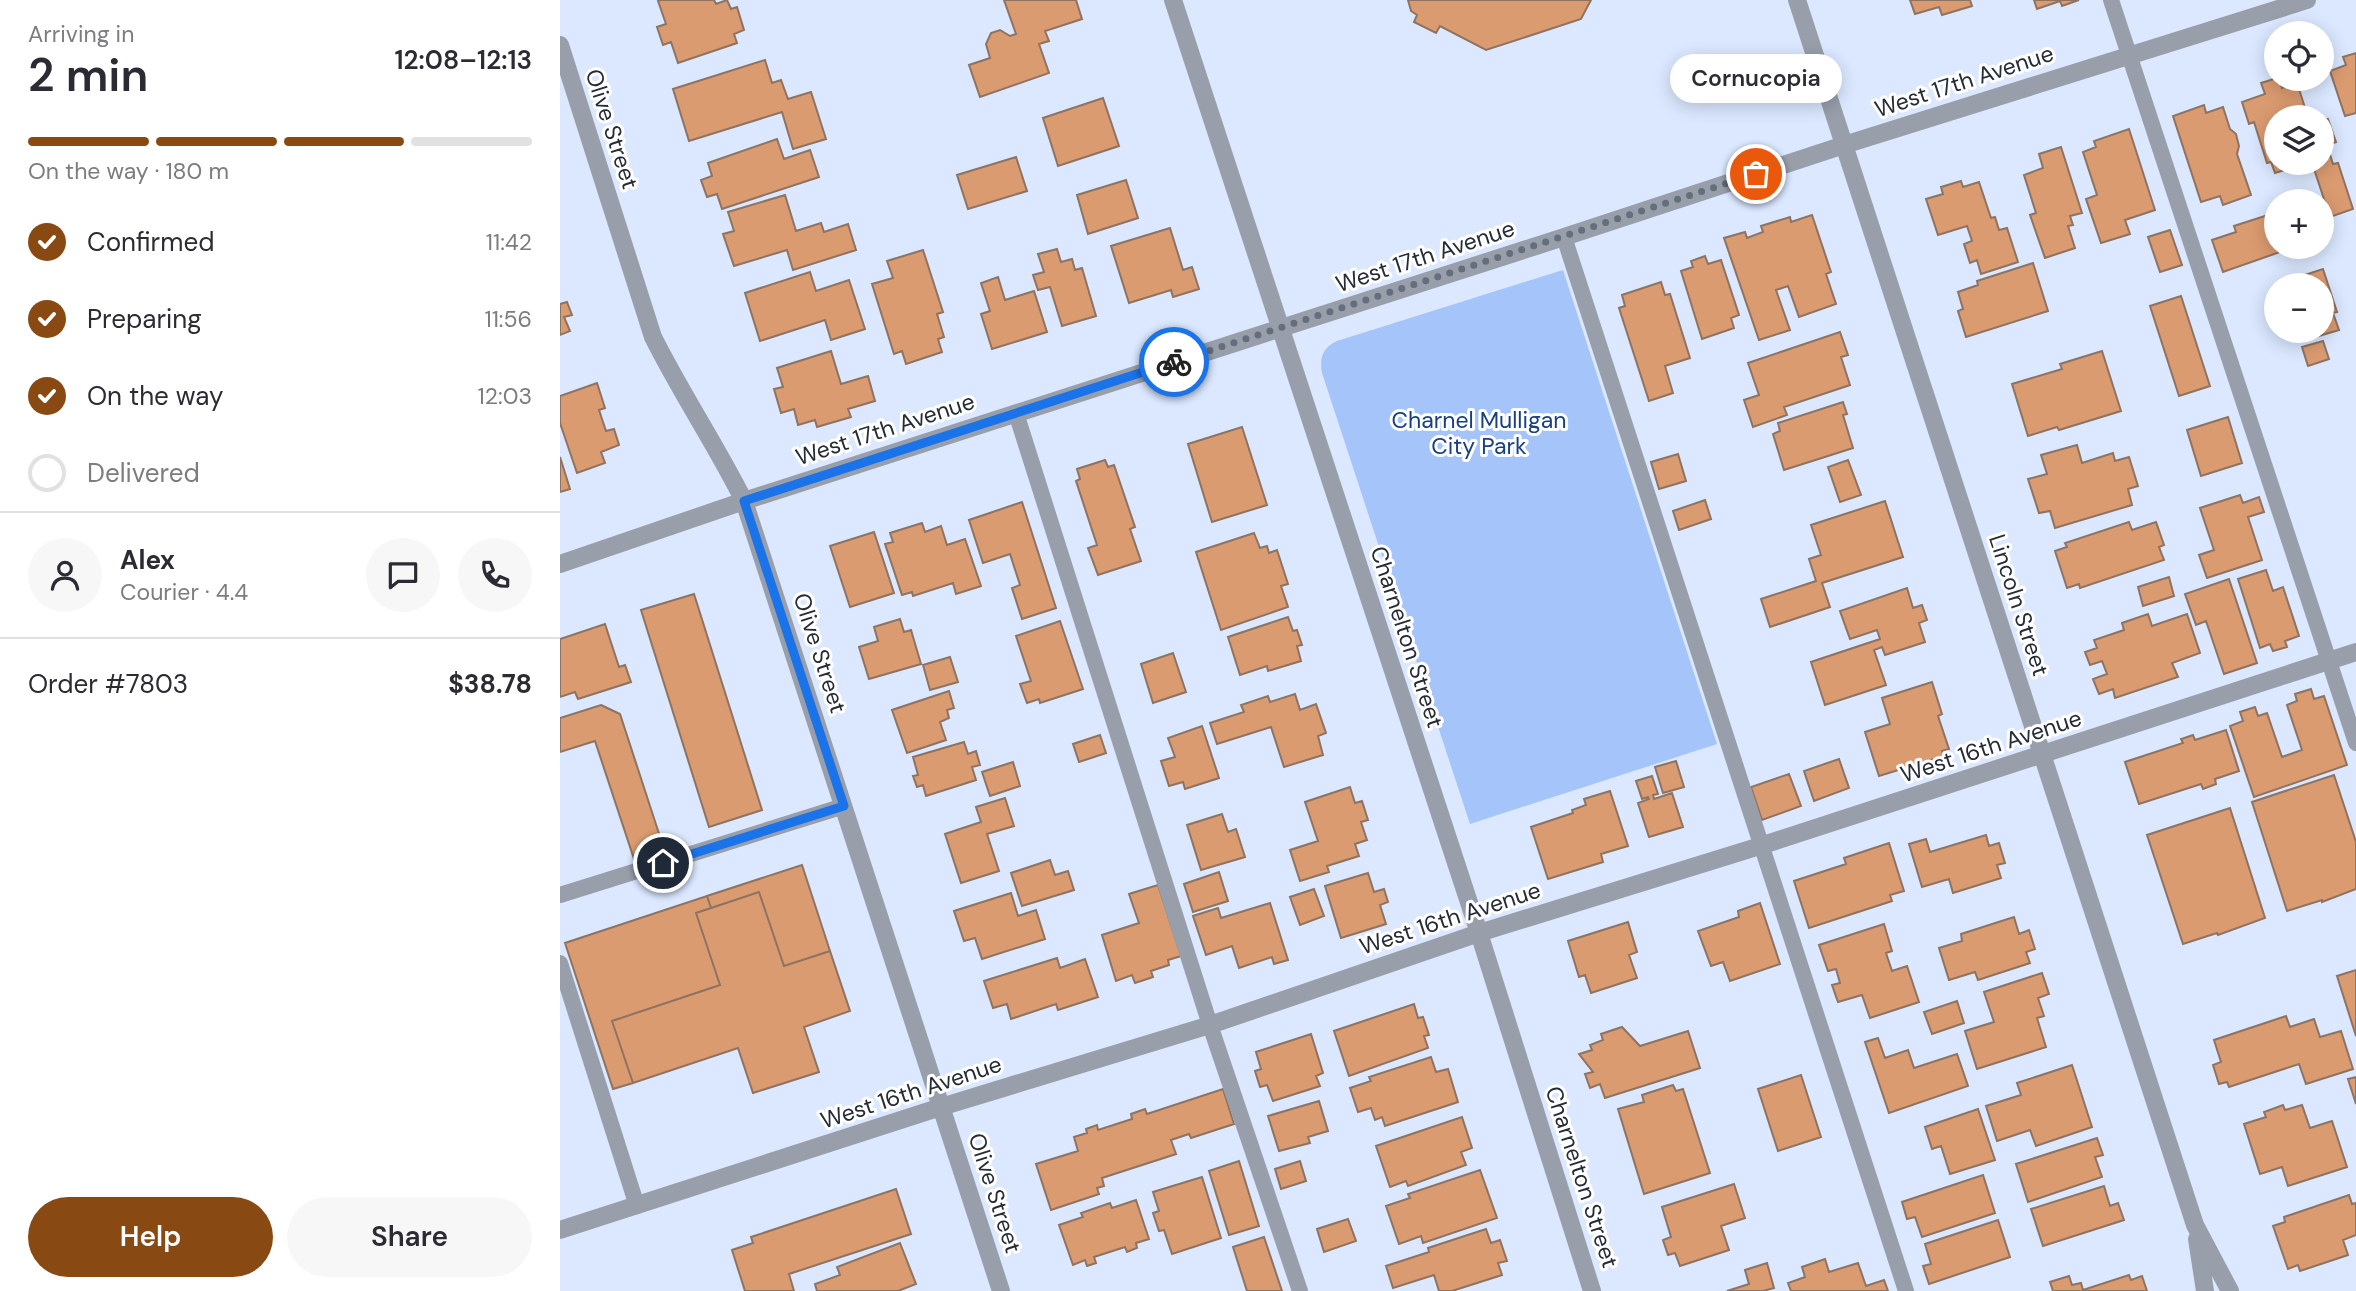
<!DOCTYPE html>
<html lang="en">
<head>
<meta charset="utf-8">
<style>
  body { margin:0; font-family:"DM Sans",sans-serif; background:#f7f7f7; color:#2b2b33; height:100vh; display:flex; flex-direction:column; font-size:26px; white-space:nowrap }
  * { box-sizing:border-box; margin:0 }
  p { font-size:23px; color:#7c7c81 }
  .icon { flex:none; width:38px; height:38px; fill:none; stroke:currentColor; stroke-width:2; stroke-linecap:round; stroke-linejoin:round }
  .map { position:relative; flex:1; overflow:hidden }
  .details { display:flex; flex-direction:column; background:#fff; width:560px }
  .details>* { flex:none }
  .tools { position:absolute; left:1704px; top:21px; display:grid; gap:14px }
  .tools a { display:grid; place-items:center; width:70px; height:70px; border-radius:50%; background:#fff; box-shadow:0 4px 18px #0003; font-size:35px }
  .pin { position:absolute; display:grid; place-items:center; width:60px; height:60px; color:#fff; margin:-30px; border:4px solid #fff; border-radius:50%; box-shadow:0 2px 7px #0007 }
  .courier { position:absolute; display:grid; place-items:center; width:70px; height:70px; margin:-35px; border:5px solid #1a73e8; border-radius:50%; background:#fff; color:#222; box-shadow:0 2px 9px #0007 }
  .bubble { position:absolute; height:49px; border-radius:24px; background:#fff; box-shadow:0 4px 18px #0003; font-size:23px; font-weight:600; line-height:49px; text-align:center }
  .head em { font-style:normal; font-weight:600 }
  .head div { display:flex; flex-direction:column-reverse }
  .head { display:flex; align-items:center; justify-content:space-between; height:119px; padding:0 28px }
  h1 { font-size:46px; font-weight:600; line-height:52px }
  .bar { display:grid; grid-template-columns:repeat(4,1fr); gap:10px 7px; align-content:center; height:84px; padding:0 28px }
  .bar i { height:9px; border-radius:5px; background:#e1e1e2 }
  .bar .active { background:#894912 }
  .bar p { grid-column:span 4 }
  .line { display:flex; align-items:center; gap:18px; padding:0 28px; border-top:2px solid #e1e1e2 }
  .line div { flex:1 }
  .round { display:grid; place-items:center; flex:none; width:74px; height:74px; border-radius:37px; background:#f7f7f7 }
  ol { padding:0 28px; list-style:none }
  li { display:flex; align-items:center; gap:21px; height:77px }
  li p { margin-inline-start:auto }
  li .icon { padding:7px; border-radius:50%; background:#894912; color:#fff; stroke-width:4 }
  li:last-child { color:#7c7c81 }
  li i { width:38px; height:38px; border:4px solid #e1e1e2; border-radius:50% }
  .button { display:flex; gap:14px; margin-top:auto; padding:14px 28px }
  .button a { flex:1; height:80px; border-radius:42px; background:#894912; color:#fff; font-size:28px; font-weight:600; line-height:80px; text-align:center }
  .button a+a { background:#f7f7f7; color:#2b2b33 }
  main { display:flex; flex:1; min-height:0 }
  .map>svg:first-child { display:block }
  .green { fill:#a5c4fa }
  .building { fill:#db9b70; stroke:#8e7362; stroke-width:2 }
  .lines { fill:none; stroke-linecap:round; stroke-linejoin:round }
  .lane { stroke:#989fab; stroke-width:16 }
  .street { stroke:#989fab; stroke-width:18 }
  .done { stroke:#656e7c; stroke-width:7; stroke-dasharray:0 12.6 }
  .route { stroke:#1a73e8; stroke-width:9 }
  .labels { text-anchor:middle; stroke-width:6; stroke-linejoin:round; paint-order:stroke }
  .street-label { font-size:23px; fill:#262c36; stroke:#fff }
  .park-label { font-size:23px; fill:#193f85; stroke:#fff }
</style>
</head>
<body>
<main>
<section class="details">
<div class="head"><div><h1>2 min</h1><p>Arriving in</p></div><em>12:08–12:13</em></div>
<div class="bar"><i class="active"></i><i class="active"></i><i class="active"></i><i></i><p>On the way · 180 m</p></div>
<ol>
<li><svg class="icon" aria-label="check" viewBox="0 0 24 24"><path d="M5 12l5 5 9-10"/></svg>Confirmed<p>11:42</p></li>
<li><svg class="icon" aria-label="check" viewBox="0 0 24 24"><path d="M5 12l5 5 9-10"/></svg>Preparing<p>11:56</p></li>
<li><svg class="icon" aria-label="check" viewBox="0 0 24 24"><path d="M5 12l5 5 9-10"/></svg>On the way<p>12:03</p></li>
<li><i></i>Delivered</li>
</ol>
<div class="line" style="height:126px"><a class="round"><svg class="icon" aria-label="person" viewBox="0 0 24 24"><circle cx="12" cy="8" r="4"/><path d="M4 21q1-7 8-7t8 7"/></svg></a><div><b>Alex</b><p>Courier · 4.4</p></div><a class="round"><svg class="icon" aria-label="chat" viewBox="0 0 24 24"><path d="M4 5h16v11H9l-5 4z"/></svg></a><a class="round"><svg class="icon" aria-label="phone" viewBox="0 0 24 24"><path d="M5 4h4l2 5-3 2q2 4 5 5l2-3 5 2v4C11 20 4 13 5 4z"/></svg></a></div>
<div class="line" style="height:91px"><div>Order #7803</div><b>$38.78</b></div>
<div class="button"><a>Help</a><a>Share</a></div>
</section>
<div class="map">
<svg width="1796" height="1291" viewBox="0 0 1796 1291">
  <rect width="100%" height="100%" fill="#dbe8ff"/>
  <path class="green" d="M1003,270L1157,744L910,824L762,373C759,358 763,347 777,341Z"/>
  <path class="building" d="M101,0H154L156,4L167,0L171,9L177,7L184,30L174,34L177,43L118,63L111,42L103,45L97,27L106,24L98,1Z
    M444,0H516L522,19L485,31L489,41L479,44L489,73L420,97L409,65L430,58L426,44L431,33L440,30L450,36L456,34Z
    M848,0H1031L1021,19L926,50L880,26L876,33L854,22L857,15L851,11Z
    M1350,0H1410L1412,6L1382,15L1379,7L1355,14Z
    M1474,0H1519L1502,6L1500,1L1477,9Z
    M1796,53V113L1785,116L1770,71L1786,65L1783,57Z
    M205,60L212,83L221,80L228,99L251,92L266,139L233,149L222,112L129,141L113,89Z
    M1717,78L1719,79L1722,88L1737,83L1748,117H1717V163H1747L1715,173L1711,162L1707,163L1694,122L1689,124L1682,102L1705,94L1701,83Z
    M543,98L559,146L498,166L483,118Z
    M1644,105L1646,113L1663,107L1670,129L1676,134L1679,146L1677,154L1691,195L1663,205L1660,196L1641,202L1613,116Z
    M1768,119L1776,142L1767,145L1773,164L1778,163L1793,209L1770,217L1752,163H1762V120Z
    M1569,129L1595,210L1565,220L1570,234L1541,243L1526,199L1537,195L1523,152L1536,147L1534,141Z
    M217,139L224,159L250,150L259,177L162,209L157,194L147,197L141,180L152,176L148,163Z
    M1501,147L1522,213L1510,216L1513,225L1508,226L1515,248L1485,258L1470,215L1476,213L1464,175L1483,168L1479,154Z
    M456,157L467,191L408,209L397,175Z
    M566,180L578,218L528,234L517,195Z
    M1401,181L1403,187L1419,182L1431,218L1435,217L1439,230L1447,228L1458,262L1421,274L1417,260L1410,263L1404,244L1412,241L1407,226L1378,235L1366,199L1383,194L1381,187Z
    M225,195L236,231L261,223L264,232L288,224L296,250L233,270L227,250L174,266L163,234L174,231L168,212Z
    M1252,215L1271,272L1266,274L1276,304L1239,317L1228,286L1216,290L1230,330L1199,340L1164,238L1185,232L1187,238L1203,232L1201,226L1230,217L1231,222Z
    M1708,215L1720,252L1663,272L1652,240L1676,232L1674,226Z
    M610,228L623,270L632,267L639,289L613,297L611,290L569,303L551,246Z
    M1610,230L1622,265L1600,272L1588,237Z
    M497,249L501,262L512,259L515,270L522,268L536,316L502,326L490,287L478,290L473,275L484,272L478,254Z
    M363,250L383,312L377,314L384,337L378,339L382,352L346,364L342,351L334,354L312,284L333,278L327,261Z
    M1145,256L1148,264L1161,260L1179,315L1171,318L1174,328L1142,339L1121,271L1133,267L1131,261Z
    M1473,263L1488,311L1406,337L1398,311L1403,309L1398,292L1418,285L1417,281Z
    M1763,269L1777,312L1773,313L1779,330L1742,341L1739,331H1762V285H1721L1720,283Z
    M250,272L256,291L289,280L305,329L271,340L265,320L200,341L185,293Z
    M438,277L445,300L474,291L487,332L432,349L421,314L430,311L421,283Z
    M1101,282L1105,295L1110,294L1130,358L1105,366L1113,393L1089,401L1059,308L1065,306L1062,295Z
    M1621,296L1650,386L1619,396L1590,306Z
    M7,302L12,315L4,317L10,331L0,335V304Z
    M1280,332L1288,355L1281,357L1290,385L1224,407L1227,415L1193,427L1184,400L1199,395L1188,363Z
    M1763,341L1769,359L1748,366L1742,347Z
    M271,351L281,384L308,376L315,401L288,409L291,417L257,427L255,420L238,425L234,409L221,413L214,389L223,387L217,368Z
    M1542,351L1561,411L1499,430L1497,427L1468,436L1452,384L1502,369L1500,364Z
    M37,383L45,408L39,410L46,431L54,429L59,445L41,452L45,463L17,473L0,423V396Z
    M1283,402L1287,414L1283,415L1293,448L1224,470L1213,434L1220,431L1218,423Z
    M1668,417L1682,463L1641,476L1627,430Z
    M682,427L707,505L652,522L628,444Z
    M1517,445L1522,463L1553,453L1555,461L1569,457L1578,486L1568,489L1572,505L1495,528L1490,511L1479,513L1468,479L1487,474L1481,455Z
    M1118,454L1126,481L1099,489L1091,462Z
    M0,457L10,489L0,492Z
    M545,460L548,467L554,465L575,527L570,529L581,561L538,575L528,548L537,545L516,481L520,479L517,469Z
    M1288,460L1301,495L1280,502L1268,467Z
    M1680,495L1683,503L1699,497L1704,512L1688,517L1702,560L1647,578L1639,555L1654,550L1640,508Z
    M1145,500L1151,519L1119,530L1113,511Z
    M1325,501L1343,557L1262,583L1270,607L1210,627L1201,599L1256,581L1249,559L1261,555L1251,525Z
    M462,502L496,608L462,619L452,588L460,585L450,554L423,563L409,520Z
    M1569,522L1572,530L1596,522L1604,545L1599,547L1604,560L1520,588L1519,584L1507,588L1495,551L1507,547L1505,543Z
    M362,523L365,532L381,526L387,545L405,539L421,586L396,594L393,583L353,596L352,592L342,595L325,544L333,542L330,533Z
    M314,532L334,593L290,607L270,546Z
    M694,533L700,548L707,546L709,553L717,550L728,584L721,586L728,607L661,630L636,552Z
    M1706,570L1713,591L1723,587L1739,636L1725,641L1727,647L1713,651L1710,644L1700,648L1678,579Z
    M1609,577L1614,596L1583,606L1578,587Z
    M1669,579L1697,663L1664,674L1646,621L1636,625L1625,594Z
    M1347,588L1353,608L1362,605L1367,620L1359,623L1365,642L1325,655L1322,647L1314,650L1326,685L1265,705L1251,662L1320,639L1317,630L1290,639L1280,611Z
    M134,594L202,810L149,827L81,610Z
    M1588,614L1592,626L1627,614L1640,653L1612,663L1618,677L1555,698L1553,689L1539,694L1533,679L1547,674L1542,661L1530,665L1525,652L1537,648L1534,640L1564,630L1562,623Z
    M728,617L733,631L737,630L742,645L737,646L741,661L708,671L707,666L680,675L668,637Z
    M340,619L344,632L351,630L361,664L309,679L299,647L318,641L314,627Z
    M500,621L523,689L480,703L479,699L467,703L460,684L471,681L456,636Z
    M45,624L59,667L65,665L71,682L18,699L15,692L0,697V639Z
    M613,653L626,692L593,703L581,664Z
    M390,657L398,682L370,690L363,665Z
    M1372,682L1382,714L1378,716L1389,749L1382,751L1384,756L1319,776L1305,732L1330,724L1322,698Z
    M1751,689L1754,699L1764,696L1787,765L1694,797L1670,726L1683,721L1680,712L1695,707L1698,716L1707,713L1722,757L1742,750L1727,705L1737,701L1735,694Z
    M389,691L394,708L387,710L389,718L380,722L386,740L347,753L332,710Z
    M735,694L740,710L756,704L766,733L758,736L763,755L724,767L711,727L657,744L650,723L684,712L681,705L708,696L710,702Z
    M41,705L60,714L104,849L74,859L35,741L0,752V718Z
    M642,726L659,778L625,789L623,782L609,786L601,761L615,757L608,738Z
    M1666,730L1679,771L1655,779L1656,784L1643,789L1641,784L1579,804L1565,762L1623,743L1621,739L1633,735L1635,740Z
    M540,735L546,753L519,762L513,744Z
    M404,742L408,754L416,751L420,765L412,767L416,780L366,796L363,785L357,787L353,776L358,775L353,757Z
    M1279,759L1289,788L1254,801L1244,771Z
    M1116,761L1124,787L1103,793L1095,767Z
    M453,762L460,786L430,796L422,772Z
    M1229,774L1241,806L1202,820L1191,787Z
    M1774,775L1796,842V889L1762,902V900L1727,911L1692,802Z
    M1092,776L1098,794L1093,795L1094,799L1112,793L1123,827L1089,837L1078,803L1089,799L1088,797L1082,799L1076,781Z
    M790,787L795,803L802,801L808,820L801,822L807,840L795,844L799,856L767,866L769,872L740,881L730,850L758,841L745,802Z
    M1050,791L1068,846L1041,854L1043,862L988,879L971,827L1013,813L1012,810L1026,805L1024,799Z
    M445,798L454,826L427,834L439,871L401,883L385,834L421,822L416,807Z
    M1670,808L1705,918L1658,935L1657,933L1623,944L1587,835Z
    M662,814L668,832L676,829L685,857L641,870L627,825Z
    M1426,835L1429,846L1439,843L1445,863L1437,865L1441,878L1393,893L1389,879L1362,887L1349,844L1366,839L1370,852Z
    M1329,843L1344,891L1330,895L1332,901L1249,928L1234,881L1286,864L1284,858Z
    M490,860L495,875L508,871L514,890L462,906L451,873Z
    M242,865L270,951L224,966L199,892L151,908L147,896Z
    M659,872L668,901L633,912L624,884Z
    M808,873L814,892L824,889L828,902L820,905L826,924L781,938L765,886Z
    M598,885L621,956L608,960L609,965L591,971L593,977L575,983L572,975L556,981L542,935L579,923L569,894Z
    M754,889L764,916L740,925L730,897Z
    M199,892L224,966L270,951L290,1011L244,1027L259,1072L193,1093L178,1048L73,1083L52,1021L160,985L136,913Z
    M451,893L458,916L476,910L485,939L422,959L415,938L404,941L394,911Z
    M147,896L151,908L136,913L160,985L52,1021L73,1083L53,1089L5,943Z
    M710,903L728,960L714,964L712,957L679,968L672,946L646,955L633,916L658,908L661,918Z
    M1200,903L1220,964L1170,981L1163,962L1151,966L1138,931L1179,917L1178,911Z
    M1454,917L1459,934L1469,930L1475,949L1466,952L1470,963L1418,980L1415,972L1389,980L1379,948L1402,941L1401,934Z
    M1068,922L1077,952L1069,955L1077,978L1031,993L1025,975L1019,977L1008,941Z
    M1324,924L1332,951L1326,953L1332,971L1347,966L1359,1002L1310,1018L1302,995L1278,1002L1272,985L1280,983L1276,969L1268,971L1259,945Z
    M497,958L500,968L525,959L538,997L498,1010L496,1004L451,1019L447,1004L433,1008L424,981Z
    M1796,970V1036L1777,976Z
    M1482,973L1489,994L1478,998L1484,1016L1477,1018L1486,1047L1417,1069L1405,1031L1434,1022L1424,992Z
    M1397,1001L1404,1023L1372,1034L1364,1012Z
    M854,1004L858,1018L863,1017L869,1035L864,1036L868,1048L789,1076L774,1031Z
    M1726,1016L1730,1027L1754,1019L1760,1037L1781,1031L1793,1069L1746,1084L1739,1064L1669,1087L1667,1082L1659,1084L1653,1065L1661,1062L1654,1040Z
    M1062,1027L1080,1046L1128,1031L1140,1068L1045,1098L1040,1084L1030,1088L1025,1074L1033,1072L1019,1054L1032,1050L1030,1045L1043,1040L1041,1034Z
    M751,1034L763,1073L756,1076L760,1086L713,1101L707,1085L700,1087L695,1071L701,1069L696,1052Z
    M1318,1038L1325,1058L1348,1050L1354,1068L1397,1054L1408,1086L1329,1113L1305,1042Z
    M871,1057L876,1072L888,1069L898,1102L825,1126L822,1117L815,1120L811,1108L798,1112L790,1088L811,1081L809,1077Z
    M1512,1065L1532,1127L1476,1146L1470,1130L1437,1141L1426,1106L1461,1095L1457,1083Z
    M1241,1075L1261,1137L1218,1151L1198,1089Z
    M1796,1077V1104L1788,1079Z
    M1113,1085L1116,1091L1123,1089L1150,1173L1084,1194L1058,1109L1084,1102L1082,1095Z
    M663,1089L674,1124L631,1138L629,1134L611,1140L616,1154L542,1178L544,1186L537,1188L539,1194L491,1210L476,1164L518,1151L514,1137L527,1133L526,1129L537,1125L538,1130L572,1119L571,1114L585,1109L587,1114Z
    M759,1101L768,1131L748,1137L750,1143L719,1151L708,1116Z
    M1723,1105L1725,1110L1742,1105L1750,1128L1772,1121L1787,1167L1728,1186L1722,1167L1700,1174L1684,1124L1706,1117L1704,1112Z
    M1418,1109L1435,1160L1390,1174L1381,1146L1372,1149L1365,1127Z
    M902,1117L912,1148L901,1152L906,1165L848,1186L846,1181L830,1187L816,1146Z
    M1537,1138L1543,1155L1535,1157L1542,1177L1468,1202L1456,1164Z
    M679,1161L699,1226L669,1235L649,1171Z
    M740,1161L746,1181L721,1189L715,1169Z
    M920,1170L937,1218L863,1243L861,1236L839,1244L826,1206L850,1198L848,1194Z
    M1423,1175L1435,1213L1362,1237L1355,1217L1347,1219L1342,1202Z
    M642,1177L661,1238L612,1254L604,1230L599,1231L593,1213L599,1211L593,1192Z
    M1174,1184L1185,1218L1161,1226L1169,1250L1120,1266L1115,1253L1108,1255L1103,1240L1111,1237L1102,1207Z
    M1544,1186L1550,1206L1558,1203L1564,1220L1483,1246L1471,1209Z
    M336,1189L351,1234L229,1274L234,1291H185L172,1250L193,1243L191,1237Z
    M1789,1195L1792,1204L1796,1203V1235L1783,1240L1788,1255L1740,1271L1738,1265L1728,1269L1713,1226L1725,1222L1724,1217Z
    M576,1200L589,1239L576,1243L577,1248L567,1252L565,1247L534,1257L536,1263L527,1266L525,1260L513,1265L499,1225L523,1217L521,1213L550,1203L552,1208Z
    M788,1219L796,1241L764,1252L757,1229Z
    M1438,1220L1450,1257L1369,1284L1363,1266L1371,1264L1365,1244Z
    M926,1229L931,1243L940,1240L947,1261L938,1263L942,1275L892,1291H879L874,1275L833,1288L826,1266L869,1252L868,1248Z
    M704,1237L722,1291H687L673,1247Z
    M340,1243L356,1284L338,1291H257L255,1284L280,1275L277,1267Z
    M1265,1259L1269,1272L1298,1263L1306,1286L1324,1280L1328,1291H1231L1228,1283L1245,1277L1242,1267Z
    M1207,1263L1214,1288L1203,1291H1167L1189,1284L1185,1270Z
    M1569,1275L1571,1280L1582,1276L1587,1291H1493L1490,1282L1509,1276L1512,1285L1521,1283L1523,1290Z"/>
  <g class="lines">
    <path class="lane" d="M1551,0L1796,743
      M1004,237L1346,1291
      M456,413L650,1025L740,1291
      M0,895L284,806
      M0,963L77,1206"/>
    <path class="street" d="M613,0L919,933L1032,1291
      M1237,0L1635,1225L1670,1291
      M0,45L93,337C121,393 156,445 184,501L441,1291
      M0,564L184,501L1004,237L1284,145L1747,0
      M0,1230L381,1107L650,1025L919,933L1200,846L1796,652
      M1637,1239L1645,1291"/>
  </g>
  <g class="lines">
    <path class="done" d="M614,362L1196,174"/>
    <path class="route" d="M103,863L284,806L184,501L614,362"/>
  </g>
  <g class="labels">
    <g class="street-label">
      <text transform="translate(1404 81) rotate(-18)" y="8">West 17th Avenue</text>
      <text transform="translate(52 129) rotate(72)" y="8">Olive Street</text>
      <text transform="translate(865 256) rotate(-18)" y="8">West 17th Avenue</text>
      <text transform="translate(325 429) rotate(-18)" y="8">West 17th Avenue</text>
      <text transform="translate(1459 605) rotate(72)" y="8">Lincoln Street</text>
      <text transform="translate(847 637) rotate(72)" y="8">Charnelton Street</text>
      <text transform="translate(260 653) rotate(72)" y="8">Olive Street</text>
      <text transform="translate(1431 746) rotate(-18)" y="8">West 16th Avenue</text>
      <text transform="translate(890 918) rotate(-18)" y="8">West 16th Avenue</text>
      <text transform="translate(351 1092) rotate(-18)" y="8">West 16th Avenue</text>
      <text transform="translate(1022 1177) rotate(72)" y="8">Charnelton Street</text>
      <text transform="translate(435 1193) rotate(72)" y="8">Olive Street</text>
    </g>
    <g class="park-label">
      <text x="919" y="428">Charnel Mulligan<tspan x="919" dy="26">City Park</tspan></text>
    </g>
  </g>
</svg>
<div class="tools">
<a><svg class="icon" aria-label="locate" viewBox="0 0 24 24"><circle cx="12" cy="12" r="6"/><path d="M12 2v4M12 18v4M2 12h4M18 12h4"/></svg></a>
<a><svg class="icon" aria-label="layers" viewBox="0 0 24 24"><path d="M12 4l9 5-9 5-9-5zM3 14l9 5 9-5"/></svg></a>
<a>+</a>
<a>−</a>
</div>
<div class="pin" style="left:1196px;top:174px;background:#ea580c"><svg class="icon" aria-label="bag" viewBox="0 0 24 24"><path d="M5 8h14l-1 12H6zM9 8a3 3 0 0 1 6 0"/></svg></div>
<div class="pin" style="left:103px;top:863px;background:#1f2937"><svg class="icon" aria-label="home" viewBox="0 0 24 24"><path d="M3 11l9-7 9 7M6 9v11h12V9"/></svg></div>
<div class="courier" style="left:614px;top:362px"><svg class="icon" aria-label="bike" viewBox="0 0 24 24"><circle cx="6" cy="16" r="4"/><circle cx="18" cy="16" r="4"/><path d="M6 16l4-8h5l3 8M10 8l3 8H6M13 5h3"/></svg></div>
<div class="bubble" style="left:1110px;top:54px;width:172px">Cornucopia</div>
</div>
</main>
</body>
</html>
